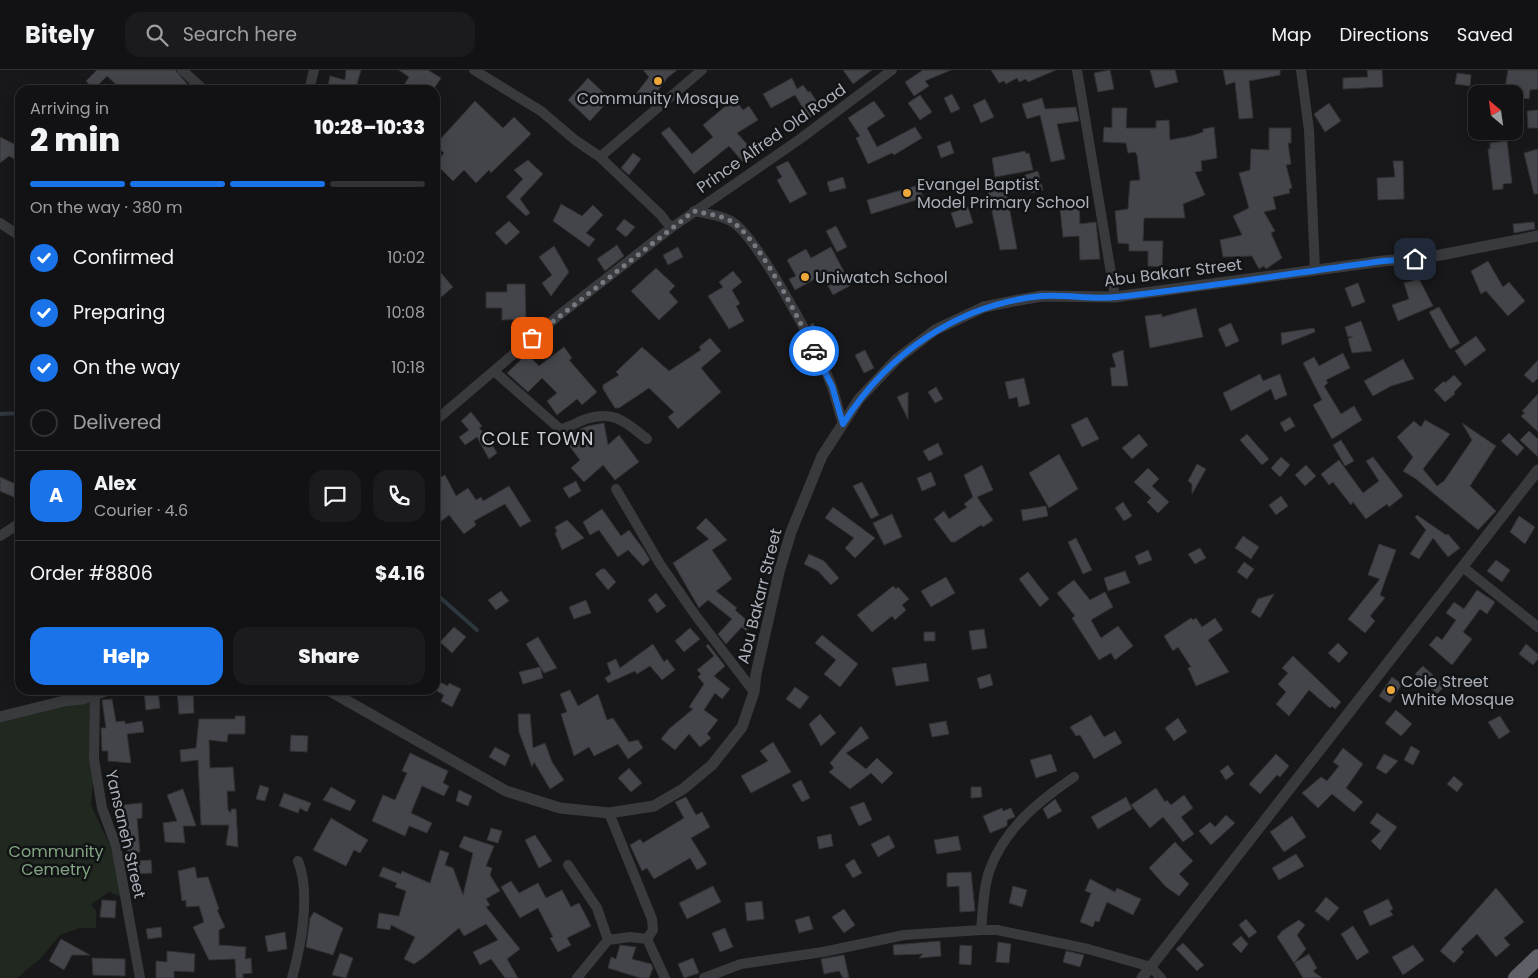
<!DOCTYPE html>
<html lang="en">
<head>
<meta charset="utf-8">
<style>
  body { margin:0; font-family:Poppins,sans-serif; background:#1b1b1d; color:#f1f3f6; height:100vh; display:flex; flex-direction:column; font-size:19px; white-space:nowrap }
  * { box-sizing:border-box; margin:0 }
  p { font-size:16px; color:#9c9ea0 }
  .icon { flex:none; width:28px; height:28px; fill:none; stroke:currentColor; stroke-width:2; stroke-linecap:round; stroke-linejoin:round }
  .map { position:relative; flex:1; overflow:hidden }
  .sheet { position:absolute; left:15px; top:15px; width:425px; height:610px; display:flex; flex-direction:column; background:#121214; border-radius:15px; box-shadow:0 2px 12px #0003,0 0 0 1px #313234 }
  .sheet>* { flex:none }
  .needle { width:32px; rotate:331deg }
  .fabs { position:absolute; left:1468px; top:15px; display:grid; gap:10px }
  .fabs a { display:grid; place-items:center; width:55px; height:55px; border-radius:10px; background:#121214; box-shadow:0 2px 12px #0003,0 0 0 1px #313234; font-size:25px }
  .pin { position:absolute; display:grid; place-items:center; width:42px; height:42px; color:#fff; margin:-21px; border-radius:10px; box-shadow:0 2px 8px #0006 }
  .courier { position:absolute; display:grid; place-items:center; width:50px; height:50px; margin:-25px; border:4px solid #1a73e8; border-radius:50%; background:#fff; color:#222; box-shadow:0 1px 6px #0007 }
  .summary em { font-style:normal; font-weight:800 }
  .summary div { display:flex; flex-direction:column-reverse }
  .summary { display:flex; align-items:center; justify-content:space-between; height:85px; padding:0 15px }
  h1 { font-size:32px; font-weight:800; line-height:38px }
  .bar { display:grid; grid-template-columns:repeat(4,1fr); gap:8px 5px; align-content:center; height:60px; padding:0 15px }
  .bar i { height:6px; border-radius:4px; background:#313234 }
  .bar .active { background:#1a73e8 }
  .bar p { grid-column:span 4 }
  .line { display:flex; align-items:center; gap:12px; padding:0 15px; border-top:1px solid #313234 }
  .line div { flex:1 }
  .round { display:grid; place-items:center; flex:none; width:52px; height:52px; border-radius:15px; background:#1b1b1d }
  ol { padding:0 15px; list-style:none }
  li { display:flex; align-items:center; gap:15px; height:55px }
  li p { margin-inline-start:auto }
  li .icon { padding:5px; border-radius:50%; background:#1a73e8; color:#fff; stroke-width:4 }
  li:last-child { color:#9c9ea0 }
  li i { width:28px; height:28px; border:2px solid #313234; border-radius:50% }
  .primary-button { display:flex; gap:10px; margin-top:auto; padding:10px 15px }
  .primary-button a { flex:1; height:58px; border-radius:15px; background:#1a73e8; color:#fff; font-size:20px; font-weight:800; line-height:58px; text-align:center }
  .primary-button a+a { background:#1b1b1d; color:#f1f3f6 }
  header { display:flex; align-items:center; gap:30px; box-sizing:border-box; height:70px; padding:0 25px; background:#121214; border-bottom:1px solid #313234 }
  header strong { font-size:24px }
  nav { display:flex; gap:28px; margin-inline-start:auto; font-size:18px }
  .search { width:350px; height:45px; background:#1b1b1d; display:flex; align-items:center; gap:12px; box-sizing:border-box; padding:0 18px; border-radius:15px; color:#9c9ea0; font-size:19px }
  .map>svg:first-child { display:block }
  .green { fill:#202820 }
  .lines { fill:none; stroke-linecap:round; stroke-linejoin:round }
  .stream { stroke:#2e373d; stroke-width:4 }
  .building { fill:#44454a; stroke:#323235 }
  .minor { stroke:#393a3e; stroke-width:10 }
  .tertiary { stroke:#393a3e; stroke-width:11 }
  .trunk { stroke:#5d6066; stroke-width:16 }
  .done { stroke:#777a81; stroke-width:5; stroke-dasharray:0 9 }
  .route { stroke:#1a73e8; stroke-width:6 }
  .poi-dot { fill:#eea73b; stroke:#121315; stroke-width:2 }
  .labels { text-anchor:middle; stroke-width:5; stroke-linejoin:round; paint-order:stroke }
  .poi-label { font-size:16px; fill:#aaafb9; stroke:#121315; text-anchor:start }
  .street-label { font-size:16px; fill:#aaafb9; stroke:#121315 }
  .park-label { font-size:16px; fill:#82a482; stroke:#121315 }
  .neighbourhood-label { font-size:18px; letter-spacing:1px; fill:#cbced5; stroke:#121315 }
</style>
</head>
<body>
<header>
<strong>Bitely</strong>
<div class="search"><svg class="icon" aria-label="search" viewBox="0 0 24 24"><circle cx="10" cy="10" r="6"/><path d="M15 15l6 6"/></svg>Search here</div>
<nav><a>Map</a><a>Directions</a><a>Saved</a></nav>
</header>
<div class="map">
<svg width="1538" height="908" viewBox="0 0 1538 908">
  <rect width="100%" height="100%" fill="#18181a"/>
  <path class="green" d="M91,630L94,701L91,735L112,780L123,827L109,822L91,834L96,841V858H80L60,865L41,888L17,908H0V646Z"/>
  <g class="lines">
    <path class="stream" d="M0,344L20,343
      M435,523L477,560"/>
  </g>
  <path class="building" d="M97,0H175L188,15L184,20H179L173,16L169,20H122L107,6L94,19L86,11Z
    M346,0H361L357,14L369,17L368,20H327L330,6L345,10Z
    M399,0H428L441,8L433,20H401L409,7Z
    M643,0H677L667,8L649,34L636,24L649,7Z
    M843,0H872L853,14Z
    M923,0H951L925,11L929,16L914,26L905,12Z
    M991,0H1056L1028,12L1026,9L1019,12L1017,8L1006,14L1004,11L999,13Z
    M1110,0L1114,19L1098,22L1094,3Z
    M1150,0H1175L1178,12L1155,18Z
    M1223,0H1280V5L1249,11L1253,48L1239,49L1235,12L1226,15Z
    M1367,0H1382L1383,17L1343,19V8L1368,7Z
    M1508,0H1538V19L1530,20L1529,29L1514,27V24H1504Z
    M1457,3L1471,5L1470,16L1455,14Z
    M588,8L610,29L590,51L568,30Z
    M792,8L797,19L803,15L808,22L810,21L822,40L809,48L795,25L771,38L763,24Z
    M952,24L960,39L951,43L944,28Z
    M920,25L932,42L920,50L908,33Z
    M1042,28L1045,39L1076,37L1079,51L1057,54L1065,89L1051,92L1040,45L1027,49L1022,34Z
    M734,29L743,40L749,36L758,50L737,63L754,82L743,92L729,76L694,104L661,63L669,57L692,84L713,67L703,55Z
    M985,29L994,47L981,53L973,35Z
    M475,31L503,58L514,47L531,64L491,103L489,100L476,113L464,100L453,111L435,93L444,83L435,75Z
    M874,31L885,46L867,58L877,77L915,57L922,68L894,85L892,83L868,94L856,68L860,66L848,48Z
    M1329,33L1341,51L1325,62L1314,44Z
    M1112,38H1127L1126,58H1156V51L1169,50L1170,70L1191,66L1203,62V59L1214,57L1217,88L1201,91L1202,101L1195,102L1205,125L1183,134L1185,148H1144L1143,171H1163L1162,197L1148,196V181H1129V174L1118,173L1115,141L1128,139L1130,111L1140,110L1137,85L1135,82L1128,83L1126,73L1103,72L1104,57L1112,58Z
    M1538,40V58H1528L1527,41Z
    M1269,58H1291V73H1288L1291,94L1286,95L1292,118L1289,119L1290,123L1273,127L1276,139L1264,142L1275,161L1271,163L1282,188L1266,199L1264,196L1259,199L1252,186L1223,187L1220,170L1242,165L1233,146L1249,138L1239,103L1250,100L1251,79L1269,80Z
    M0,67L20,77V92L9,86L0,93Z
    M950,71L954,83L941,88L937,76Z
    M1507,71L1512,113L1503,114V119L1493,120L1488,79H1490V73Z
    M1538,79V124H1534L1524,83Z
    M1025,81L1026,84L1029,83L1033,100L995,107L992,88Z
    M633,83L641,89L629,105L621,98Z
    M528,90L543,104L520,129L530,143L526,146L506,127L523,109L514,100Z
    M788,91L807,124L790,133L777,110L782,107L776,97Z
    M1393,91H1403L1404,129L1378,130L1377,108L1395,107Z
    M1038,101L1043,120L1031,123L1025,105Z
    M843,107L846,118L830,122L827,112Z
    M919,115L923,128L871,144L867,130Z
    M1005,115L1017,179L1000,180L987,117Z
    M561,134L582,146L593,135L603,145L586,163L595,169L589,177L553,151Z
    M1079,135L1080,154L1096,152L1100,189L1080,190L1079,166L1063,167L1060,138Z
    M968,137L973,153L956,158L951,143Z
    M624,149L635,157L626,167L616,159Z
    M509,151L520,162L506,175L495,163Z
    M1534,152L1535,159L1514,163L1513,154Z
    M836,156L847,177L837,182L826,161Z
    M617,175L624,186L605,201L597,189Z
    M554,176L569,202L551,226L542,213L552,205L539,187Z
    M678,177L683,187L668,195L663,185Z
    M831,177L851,215L833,225L822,205L795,220L789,209L796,206L787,190L806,179L811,188Z
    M1488,191L1503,217L1509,212L1525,231L1508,246L1486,221L1481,224L1471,201Z
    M435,196L453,217L440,228L435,222Z
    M656,198L675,216L669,222L678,232L659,250L631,221Z
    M733,201L742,212L732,220L740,234L736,236L744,251L729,259L708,226L723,217L719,212Z
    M1419,209L1433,236L1398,251L1392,235L1409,229L1404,213Z
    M1358,213L1365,232L1352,237L1345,218Z
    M507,214H525L526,249L502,250V238H486V222H507Z
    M1439,237L1460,273L1450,279L1429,242Z
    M1196,238L1203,267L1150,278L1145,246L1162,244V247Z
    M1361,251L1372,281L1352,283L1348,269L1353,266L1348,267L1345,257Z
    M813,253L820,267L817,269L810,255Z
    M1231,253L1239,271L1226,277L1218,259Z
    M1314,258L1315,262L1282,275L1281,263Z
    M1476,266L1486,280L1465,296L1455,281Z
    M710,268L721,281L701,298L721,322L678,359L668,347L674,342L649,318L619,338H615L603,319V315L619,305L616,302L642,277L669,301L701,280L699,277Z
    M564,277L572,288L569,290L597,322L582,335L577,329L557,345L547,331L557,323L542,308L528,322L507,303L527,284L539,296Z
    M865,280L874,298L864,303L855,285Z
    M1123,280L1128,316H1112L1110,298L1116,297L1112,284Z
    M1343,283L1350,298L1326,310L1328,313L1324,316L1341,344L1354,336L1362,350L1332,369L1313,335L1322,330L1303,293L1314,287L1319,296Z
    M1403,289L1414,309L1391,316L1373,326L1364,311Z
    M1538,290V308L1533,313L1524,305Z
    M1260,304L1263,311L1280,304L1287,325L1275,330L1271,319L1231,341L1223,323Z
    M1454,305L1462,314L1454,322L1455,324L1445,332L1434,320L1444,311L1445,313Z
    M1024,308L1030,334L1019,337L1017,327L1009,329L1005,312Z
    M936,317L943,329L935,333L928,322Z
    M908,322V349L897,327Z
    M1538,324V362L1521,346L1525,343L1522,341Z
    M471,342L482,356L479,358L483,362L481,363L491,373L497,383L489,389L477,367L465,375L459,367L469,360L461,351Z
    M1087,347L1099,369L1082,377L1071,355Z
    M1290,347L1295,356L1285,362L1280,353Z
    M1425,350L1450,364L1423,399L1437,416L1444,411L1472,370L1462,353L1496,376L1470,416L1496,441L1478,460L1416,409L1403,401L1413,387L1397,367L1414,351L1421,357Z
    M604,353L608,375L619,365L639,392L615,410L603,395L584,412L571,398L580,390L568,374L572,371L570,363L588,356Z
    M1529,361L1538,369V387L1520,370Z
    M1509,363L1524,378L1517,386L1501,371Z
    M1139,364L1148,375L1132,389L1122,378Z
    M1247,364L1269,389L1262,395L1240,370Z
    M1341,370L1354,391L1345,396L1333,375Z
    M938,373L943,384L929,391L923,381Z
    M1059,384L1078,419L1049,438L1029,403Z
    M1281,387L1290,395L1280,407L1271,398Z
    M1373,387L1403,426L1389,437L1387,434L1366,449L1353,432L1351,435L1333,412L1329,415L1321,404L1339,390L1363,423L1379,411L1366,391Z
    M1197,394L1206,399L1192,424V414L1188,411Z
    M982,395L993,420L977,427L993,450L983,457L981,455L955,472H951L934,449L944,441L949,449L967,437L964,434L973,427L964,405Z
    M1306,395L1316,406L1305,416L1295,405Z
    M1148,398L1159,409L1152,416L1169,432L1158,443L1147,432L1151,428L1134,412Z
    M931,402L936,415L922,421L917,408Z
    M445,405L456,426L468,418L476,430L481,427L483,431L509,416L531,451L520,457L505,434L474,451L476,455L464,464L449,445L435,456V410Z
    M0,407L20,416L16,428L0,421Z
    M576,411L581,421L569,428L563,418Z
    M862,412L879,445L871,449L853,416Z
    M1281,426L1288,436L1276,445L1269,435Z
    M1123,432L1132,446L1124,451L1115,438Z
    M1046,436L1048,446L1023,451L1021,440Z
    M833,437L875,468L855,488L845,478L854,468L825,448Z
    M602,439L621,466L629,460L644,480L650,490L643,496L628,480L618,487L599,460L590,465L583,452Z
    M892,444L902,467L884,475L873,453Z
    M1417,445L1446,465L1448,464L1460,478L1448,487L1433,468L1419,489L1410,484L1426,460L1415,447Z
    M1519,446L1535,457L1525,474L1510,462Z
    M706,448L727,470L712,480L732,509L716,521L737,538L735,540L751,554L746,561L742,557L726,574L718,564L732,549L708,530L699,538L673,493L709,469L696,458Z
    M567,450L584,468L562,480L555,463L557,462L555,457Z
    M1243,466L1259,477L1251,489L1235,478Z
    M1076,468L1092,500L1083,504L1068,472Z
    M1379,474L1396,480L1380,525L1385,528L1370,546L1375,551L1365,563L1348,549L1380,509L1368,505Z
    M1200,478L1206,488L1195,494L1188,484Z
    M1148,480L1152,490L1139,495L1135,486Z
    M809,484L824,491L839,508L831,515L818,501L804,494Z
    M1496,490L1510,500L1502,512L1487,501Z
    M1244,492L1254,499L1247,509L1237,502Z
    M601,499H605L616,512L608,520L595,504Z
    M1125,501L1130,513L1108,521L1104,508Z
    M1028,502L1049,529L1040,537L1019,509Z
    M946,507L955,523L931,537L921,521Z
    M1074,510L1090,530L1105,522L1113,537L1091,550L1101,568L1118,556L1133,576L1115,590L1111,583L1099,590L1072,548L1075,546L1057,523Z
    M893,516L896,519L898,517L909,529L902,535L906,540L895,550L892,546L872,562L857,545Z
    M1477,520L1495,532L1487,544L1480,539L1463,562L1472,569L1452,595L1429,575L1437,566L1442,570L1456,550L1446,543L1454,532L1464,539Z
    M501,521L509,531L496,540L488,530Z
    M656,523L666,536L657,543L648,530Z
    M1274,524L1260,548L1251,542L1258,529Z
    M586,530L591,543L574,549L569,537Z
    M1191,548L1193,550L1196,548L1202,557L1215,548L1223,560L1208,570L1229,602L1196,616L1188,598L1191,597L1178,577L1173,581L1164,566Z
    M454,557L466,567L452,583L440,572Z
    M690,558L700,569L684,582L675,571Z
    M984,559L987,578L972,580L969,561Z
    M924,562H935V571H924Z
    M822,565L858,594L840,617L824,604L836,590L815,573Z
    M538,567L557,598L544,603L526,574Z
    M1338,573L1348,583L1339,593L1328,583Z
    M653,574L664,592L667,589L675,600L662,610L650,596L637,604L635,601L608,613L605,608L611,604L607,593L616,589L620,598Z
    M708,574L725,596L714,606L730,619L722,629L715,623L704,640L718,650L707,664L711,668L700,677L689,664L675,680L661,669L669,659L693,639L689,637L704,614L698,607L701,604L697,600L714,586L706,576Z
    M1526,574L1538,584V589L1533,595L1519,584Z
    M1293,586L1341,632L1335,639L1332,636L1330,638L1309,620L1289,646L1276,634L1286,622L1278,614L1288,603L1282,598Z
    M926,593L929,611L896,616L892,598Z
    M1423,596L1445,616L1437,624L1415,604Z
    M540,597L543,608L523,614L519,602Z
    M990,604L993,615L980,619L977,608Z
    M1392,607L1402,614L1390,633L1379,626Z
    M435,610L448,616L449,613L461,619L452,637L441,631L444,625L435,620Z
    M795,617L809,627L800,639L786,629Z
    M158,620L160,638L146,640L144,622Z
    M177,620H193L194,643L179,644Z
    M570,620L578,636L598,624L607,650L613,648L629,672L638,670L643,678L628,689L618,674L594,686L589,677L574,686L561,644L567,642L560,624Z
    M112,629L116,652L125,651V654L142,651L144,662L127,664L131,693L108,691V681H102L101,658H106L102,630Z
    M1396,640L1412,654L1401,666L1385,653Z
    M518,644H530L533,678L545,673L552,692L564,710L550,719L534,692L532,697L519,662Z
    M820,644L836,663L821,676L809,654Z
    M1091,645L1104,667L1115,661L1122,673L1094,689L1080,665L1076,666L1070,657Z
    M235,646H245V664H228L227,672L209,670L210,698L233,697L235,721H227L228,740L231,743V739H236L238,777L226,775L229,755H201L198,690L181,692L180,680L196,678L199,649H235Z
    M1500,646L1510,662L1499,669L1488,652Z
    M1178,648L1187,662L1174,671L1165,658Z
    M946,651L949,664L932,667L929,654Z
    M861,656L869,668L846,683L866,699L877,688L893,703L882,714L871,703L850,719L829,702L834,698L830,693Z
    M291,665L308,666L307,682L290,681Z
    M773,672L791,702L751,723L741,706L768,691L760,681Z
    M1411,676L1420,681L1413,695L1404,690Z
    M495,677L510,685L505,696L489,687Z
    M1343,678L1363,694L1346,718L1363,732L1354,742L1332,724L1318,738L1302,723L1321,707L1327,711L1339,696L1333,692Z
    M410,683L448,701L443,713L449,716L444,726L422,716L411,743L432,753L427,763L409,756L405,766L372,751L383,725L395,730L407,703L402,701Z
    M1051,684L1057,701L1036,708L1030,690Z
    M1276,684L1289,696L1280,707L1277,705L1260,724L1249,714Z
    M1384,684L1398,691L1386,704L1376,698Z
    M1228,695L1234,704L1226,710L1220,701Z
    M629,698L642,713L631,722L618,708Z
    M1454,706L1463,714L1457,722L1447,714Z
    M801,710L810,728L802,732L792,715Z
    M260,715L269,718L265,731L256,729Z
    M331,717L356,731L350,741L323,730Z
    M971,717H981L982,727L971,728Z
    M1156,718L1165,732L1167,730L1171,735L1184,725L1193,738L1181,747L1194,764L1183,772L1163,747L1150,758L1131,735Z
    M183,719L196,756H183L185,773L165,772L163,753L177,751L167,725Z
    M459,720L472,726L468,736L456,731Z
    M284,723L311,733L307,742L300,738L298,743L279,736Z
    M686,727L696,745L702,742L710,757L691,768L707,794L697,800L690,788L654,809L647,798L642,801L630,775L640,769L643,773L684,748L675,732Z
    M1126,727L1132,739L1098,759L1091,747Z
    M1055,729L1062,741L1048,749L1043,739Z
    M864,732L872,750L859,756L850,737Z
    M142,733V748L137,749L140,782L128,784L121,735Z
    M1002,738L1003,741L1011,738L1015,747L1007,750V756L990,763L983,746Z
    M1377,743L1397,757L1380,780L1371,771L1381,761L1370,753Z
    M1226,745L1235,753L1211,775L1199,761L1210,752L1215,757Z
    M1292,746L1306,767L1284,782L1270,762Z
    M331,748L368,770L360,783L354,780L346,796L313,780Z
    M491,758L502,761L498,773L487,770Z
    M831,764L833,776L819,779L817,767Z
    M535,765L552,791L539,798L525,770Z
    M889,765L895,777L878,787L871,774Z
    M464,766L494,776L486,796L492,798L490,805L500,821L486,829L490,835L486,837L520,879L507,889L518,908H505L491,889L480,895L473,882L498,870L486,854L464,866L459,858L423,888L414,894L404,889L415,867L391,855L390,860L377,858L379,843L399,846L406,821L395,817L397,813L379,806L383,797L401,804L402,801L430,813L440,780L449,783L445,795L453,798L463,825L473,783L459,777Z
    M958,766L961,780L937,784L934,770Z
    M1175,772L1193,791L1179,804L1189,814L1179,826L1166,817L1149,798Z
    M1296,784L1304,796L1279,810L1272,798Z
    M854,789L862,803L853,808L845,795Z
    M151,790L152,803L134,804V791Z
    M195,797L197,808L208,807L219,839L217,840L225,857L219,860V875L246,877L245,889L251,888L252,903L243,904V908H236L235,889L209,890L193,857L204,852L199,836L186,837V830L182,831L178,801Z
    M971,802L975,841L960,842L959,816L947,817V803Z
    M1090,809L1115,822L1117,818L1141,829L1133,845L1107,832L1099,852L1095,851L1093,857L1080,852L1091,823L1085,821Z
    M511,811L519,823L538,813L546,828L562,820L571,837L579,833L591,856L567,868L571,875L558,882L550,868L553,867L538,838L520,848L501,817Z
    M713,816L721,832L687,849L679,833Z
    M1013,816L1027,820L1022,837L1009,833Z
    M1496,818L1524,852L1504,868L1510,875L1496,887L1477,864L1461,879L1464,882L1454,893L1440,881Z
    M1326,827L1339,838L1328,851L1315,841Z
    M1388,829L1393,839L1390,841L1393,845L1370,856L1363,841Z
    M102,830L116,831L115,848L100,847Z
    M762,831L764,849L747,851L745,833Z
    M844,839L855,855L844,863L832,847Z
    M314,842L343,858L333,885L306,877L310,848Z
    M809,846L813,859L799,863L795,850Z
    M1246,849L1257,862L1249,868L1239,855Z
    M1299,850L1305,855L1297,865L1306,879L1294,893L1277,867L1282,861Z
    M1353,856L1369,882L1357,890L1341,864Z
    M161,857L162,867L148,869L146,859Z
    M725,858L733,877L720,882L712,863Z
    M285,862L287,879L268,882L265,866Z
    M1241,866L1248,874L1241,883L1232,874Z
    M61,869L90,885H72L64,900L49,891Z
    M940,871L941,886L919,888L923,884L894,885L893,875Z
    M998,872L1011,874L1009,893L996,892Z
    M1183,873L1204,895L1197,901L1176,879Z
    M620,875L636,877L632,889L651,894L653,898L649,908H640L608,898L611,887L616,889Z
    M960,875L972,876L971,895L959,894Z
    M1413,875L1424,890L1403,905L1392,887Z
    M167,881L195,884L194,902L174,901V908H156V891L167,892Z
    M1066,881L1084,885L1080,897L1063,892Z
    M340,883L353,888L346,908L332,905Z
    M1309,884L1317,898L1313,901L1322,908H1303L1294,893Z
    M844,885L849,908H843L839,901L824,904L821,889Z
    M92,888L125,889V906L93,905Z
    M693,888L699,903L684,908L678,894Z"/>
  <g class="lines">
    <path class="minor" d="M182,0L204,20
      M474,0L541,41L575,70L600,87L660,144L671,158
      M1077,0L1115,227
      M1301,0L1309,60L1315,200
      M309,20L314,0
      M600,87L702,0
      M694,141C706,144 723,145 734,153C760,172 820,284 832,317C836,329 839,342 843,354
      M0,153L20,166
      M494,301L560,359C569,358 577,352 586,349C615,340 625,352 647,369
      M435,351L558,246L671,158L800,69L892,0
      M616,419L660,494L696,546L754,622
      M0,466L20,453
      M1464,498L1538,557
      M95,626L94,689L102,738L116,776L140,908
      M609,743L652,849L653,860L647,869
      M568,795L597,838L608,870
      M981,860C983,840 983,818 990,799C1005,758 1039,731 1074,707
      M292,908C301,876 311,823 298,791
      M577,908L608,870L630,867L647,869L665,908
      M704,908L741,894L823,882L904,865L981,860H997L1088,879L1151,897L1161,908"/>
    <path class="tertiary" d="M328,620L506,721L560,738L609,743L654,736L683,719L712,695L742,657L754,622L756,604L779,502L791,462L822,386L859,329L897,289L935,260L984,237L1019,230L1042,226L1115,227L1383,191L1430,187L1538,166
      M0,647L64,631L82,629L108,620
      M1142,908L1538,400"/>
    <path class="trunk" d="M1516,908L1538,887"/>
  </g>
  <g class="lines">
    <path class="done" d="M532,268L694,141C707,144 723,145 734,153C761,173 799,249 814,281"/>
    <path class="route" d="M814,281L832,316L843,354C887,284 958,234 1042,226C1067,224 1092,230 1117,227C1206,217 1295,203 1383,191L1415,189"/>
  </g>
  <g class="poi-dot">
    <circle cx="658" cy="11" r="5"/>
    <circle cx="907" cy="123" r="5"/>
    <circle cx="805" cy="207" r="5"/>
    <circle cx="1391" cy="620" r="5"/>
  </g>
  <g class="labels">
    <g class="poi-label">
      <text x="658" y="34" text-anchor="middle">Community Mosque</text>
      <text x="917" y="120">Evangel Baptist<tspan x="917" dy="18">Model Primary School</tspan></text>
      <text x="815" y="213">Uniwatch School</text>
      <text x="1401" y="617">Cole Street<tspan x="1401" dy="18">White Mosque</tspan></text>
    </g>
    <g class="street-label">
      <text transform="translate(771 68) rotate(-35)" y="6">Prince Alfred Old Road</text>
      <text transform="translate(1173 202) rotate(-7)" y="6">Abu Bakarr Street</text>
      <text transform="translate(759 526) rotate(-76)" y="6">Abu Bakarr Street</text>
      <text transform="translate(126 764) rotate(77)" y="6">Yansaneh Street</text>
    </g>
    <g class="park-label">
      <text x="56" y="787">Community<tspan x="56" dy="18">Cemetry</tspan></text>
    </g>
    <g class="neighbourhood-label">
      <text x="538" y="375">COLE TOWN</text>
    </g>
  </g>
</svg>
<div class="fabs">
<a><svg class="needle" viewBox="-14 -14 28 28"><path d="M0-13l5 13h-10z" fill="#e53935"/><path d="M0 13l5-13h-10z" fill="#9c9ea0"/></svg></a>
</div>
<div class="pin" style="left:532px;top:268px;background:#ea580c"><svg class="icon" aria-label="bag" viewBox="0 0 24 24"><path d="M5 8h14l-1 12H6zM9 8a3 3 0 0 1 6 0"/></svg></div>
<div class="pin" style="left:1415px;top:189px;background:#1f2937"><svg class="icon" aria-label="home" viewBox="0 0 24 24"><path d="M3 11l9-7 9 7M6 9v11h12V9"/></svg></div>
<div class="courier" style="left:814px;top:281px"><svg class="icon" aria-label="car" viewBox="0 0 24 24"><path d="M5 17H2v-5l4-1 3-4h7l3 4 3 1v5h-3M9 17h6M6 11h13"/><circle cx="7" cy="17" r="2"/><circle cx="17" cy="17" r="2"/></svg></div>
<section class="sheet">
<div class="summary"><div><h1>2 min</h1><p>Arriving in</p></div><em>10:28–10:33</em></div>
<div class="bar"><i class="active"></i><i class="active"></i><i class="active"></i><i></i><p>On the way · 380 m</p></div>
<ol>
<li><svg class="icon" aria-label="check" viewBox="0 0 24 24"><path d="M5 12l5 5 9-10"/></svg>Confirmed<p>10:02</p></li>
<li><svg class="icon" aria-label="check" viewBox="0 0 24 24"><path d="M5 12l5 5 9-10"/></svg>Preparing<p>10:08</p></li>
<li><svg class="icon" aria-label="check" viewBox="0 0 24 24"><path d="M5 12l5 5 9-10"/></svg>On the way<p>10:18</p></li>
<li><i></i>Delivered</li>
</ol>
<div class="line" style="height:90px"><b class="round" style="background:#1a73e8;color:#fff">A</b><div><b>Alex</b><p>Courier · 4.6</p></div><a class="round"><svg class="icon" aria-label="chat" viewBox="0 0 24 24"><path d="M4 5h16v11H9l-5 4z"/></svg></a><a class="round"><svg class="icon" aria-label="phone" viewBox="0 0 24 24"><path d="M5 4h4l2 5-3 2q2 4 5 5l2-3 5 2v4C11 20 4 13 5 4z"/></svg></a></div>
<div class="line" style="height:65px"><div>Order #8806</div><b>$4.16</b></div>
<div class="primary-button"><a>Help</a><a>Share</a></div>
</section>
</div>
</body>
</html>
